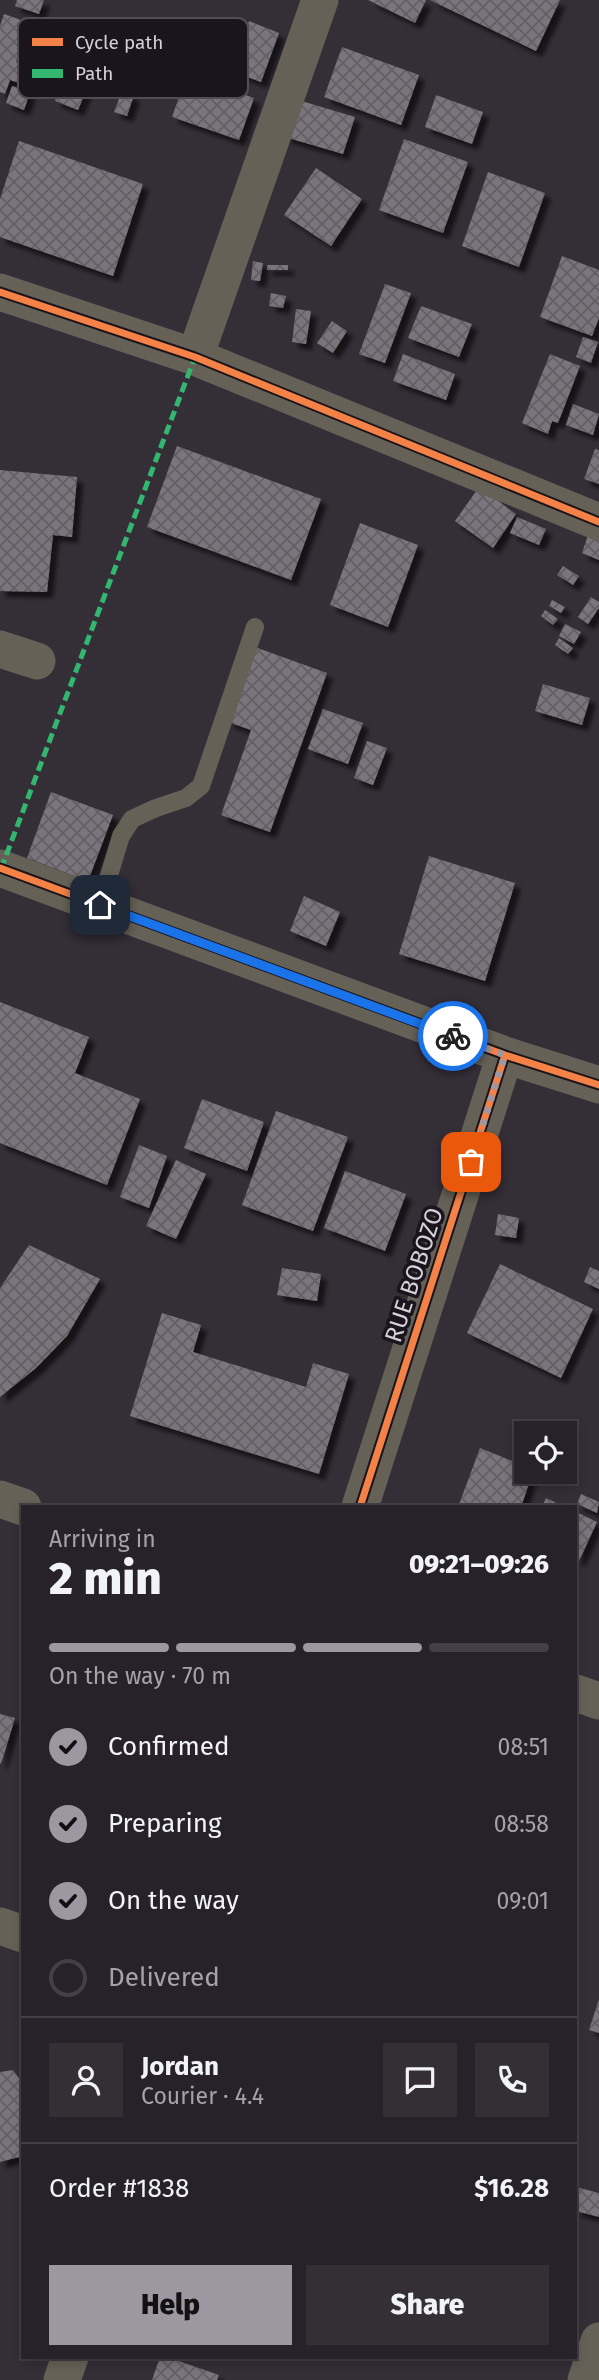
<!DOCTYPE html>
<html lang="en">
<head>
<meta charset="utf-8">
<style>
  body { margin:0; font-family:"Fira Sans",sans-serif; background:#332f35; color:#f1f3f6; height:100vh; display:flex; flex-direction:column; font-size:26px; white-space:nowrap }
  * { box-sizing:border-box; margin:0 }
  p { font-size:23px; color:#a4a4a8 }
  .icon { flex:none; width:38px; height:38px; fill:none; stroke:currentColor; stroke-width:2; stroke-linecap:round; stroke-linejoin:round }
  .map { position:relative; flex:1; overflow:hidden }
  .panel { position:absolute; left:21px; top:1505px; width:556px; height:854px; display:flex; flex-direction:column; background:#272229; border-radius:0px; box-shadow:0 4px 10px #0003,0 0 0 2px #433f46 }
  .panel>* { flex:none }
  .tools { position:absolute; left:514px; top:1421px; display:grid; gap:14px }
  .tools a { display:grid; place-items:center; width:63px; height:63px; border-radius:0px; background:#272229; box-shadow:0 4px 10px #0003,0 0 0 2px #433f46; font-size:35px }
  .pin { position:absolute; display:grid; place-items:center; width:60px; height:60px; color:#fff; margin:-30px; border-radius:14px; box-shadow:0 4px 10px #0006 }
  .courier { position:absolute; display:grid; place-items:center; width:70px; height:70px; margin:-35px; border:5px solid #1a73e8; border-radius:50%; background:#fff; color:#222; box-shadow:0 2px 9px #0007 }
  .headline em { font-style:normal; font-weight:800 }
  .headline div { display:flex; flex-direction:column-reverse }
  .headline { display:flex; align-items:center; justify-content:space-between; height:119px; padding:0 28px }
  h1 { font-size:46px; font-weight:800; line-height:52px }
  .bar { display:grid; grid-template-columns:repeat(4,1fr); gap:10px 7px; align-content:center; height:84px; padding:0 28px }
  .bar i { height:9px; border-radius:5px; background:#433f46 }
  .bar .selected { background:#9d97a1 }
  .bar p { grid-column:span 4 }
  .line { display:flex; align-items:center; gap:18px; padding:0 28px; border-top:2px solid #433f46 }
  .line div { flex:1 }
  .round { display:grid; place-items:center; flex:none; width:74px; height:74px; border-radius:0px; background:#332f35 }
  ol { padding:0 28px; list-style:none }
  li { display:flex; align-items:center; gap:21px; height:77px }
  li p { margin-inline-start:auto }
  li .icon { padding:7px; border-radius:50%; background:#9d97a1; color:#111; stroke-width:4 }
  li:last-child { color:#a4a4a8 }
  li i { width:38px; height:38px; border:4px solid #433f46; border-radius:50% }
  .primary-button { display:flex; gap:14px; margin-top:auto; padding:14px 28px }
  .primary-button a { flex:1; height:80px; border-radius:0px; background:#9d97a1; color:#111; font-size:28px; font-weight:800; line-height:80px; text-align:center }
  .primary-button a+a { background:#332f35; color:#f1f3f6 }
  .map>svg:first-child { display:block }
  .building { fill:url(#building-cross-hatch); filter:url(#shadow) }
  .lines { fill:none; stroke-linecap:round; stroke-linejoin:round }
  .lane { stroke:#666156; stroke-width:18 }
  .street { stroke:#666156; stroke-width:37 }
  .quiet { stroke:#33b770; stroke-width:5; stroke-dasharray:10 5; stroke-linecap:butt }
  .cycleway-casing { stroke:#1a151c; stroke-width:11 }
  .cycleway { stroke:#f48246; stroke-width:7 }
  .done { stroke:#9d97a1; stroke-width:7; stroke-dasharray:0 12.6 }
  .route { stroke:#1a73e8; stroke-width:9 }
  .labels { text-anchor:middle; stroke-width:7; stroke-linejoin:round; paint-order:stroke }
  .street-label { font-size:24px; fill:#d6cfda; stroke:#1a151c }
  .key { fill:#1a151c; stroke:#524d55; stroke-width:2 }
  .key-label { font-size:19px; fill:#d6cfda }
</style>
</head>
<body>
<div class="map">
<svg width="599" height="2380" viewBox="0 0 599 2380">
  <defs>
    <pattern id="building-cross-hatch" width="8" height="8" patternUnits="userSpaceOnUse" patternTransform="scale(1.75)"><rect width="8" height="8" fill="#7a747c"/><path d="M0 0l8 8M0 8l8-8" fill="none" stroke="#635e64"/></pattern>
    <filter id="shadow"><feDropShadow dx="6" dy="6" stdDeviation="2" flood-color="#0009"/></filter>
  </defs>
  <rect width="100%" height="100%" fill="#342e37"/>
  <path class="building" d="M17,0H44L39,14L15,6Z
    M368,0H426L415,23Z
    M430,0H560L536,51Z
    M4,14L30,23L16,62L40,71L34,88L10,80L5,94L0,92V26Z
    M249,21L279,33L261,82L231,71Z
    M342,47L419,75L401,125L324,97Z
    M187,74L254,98L239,140L172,117Z
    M61,82L86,91L78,110L55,101Z
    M12,86L30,92L24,110L6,103Z
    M122,91L134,95L127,116L114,112Z
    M436,95L483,112L472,144L425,127Z
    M295,99L355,117L343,154L285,137Z
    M404,139L468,162L443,233L379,210Z
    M19,141L143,184L113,276L0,237V199Z
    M316,168L362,199L331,246L284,215Z
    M488,172L545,193L519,267L462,246Z
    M562,256L599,270V318L592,336L540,317Z
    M253,261L263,263L260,281L251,280Z
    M267,265H288V270H267Z
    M385,284L411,293L385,363L359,354Z
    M271,293L286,296L283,308L269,306Z
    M421,306L472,324L459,357L408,338Z
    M296,309L311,311L306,344L292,342Z
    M332,321L347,331L333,353L317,343Z
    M583,337L598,342L591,363L576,357Z
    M403,354L455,374L446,400L393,381Z
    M550,354L580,366L558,423L552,421L548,434L522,423Z
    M573,404L599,414L593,435L566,425Z
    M177,446L321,499L291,580L147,527Z
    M595,449L599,450V484L584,479Z
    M0,470L77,477L72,537L53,535L47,592L0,591Z
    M479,487L516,514L493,548L455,521Z
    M517,517L546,529L539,545L510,533Z
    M360,523L418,545L388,627L330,605Z
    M588,535L599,539V560L582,553Z
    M563,566L579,576L573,585L557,575Z
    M591,597L599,602V608L588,624L578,617Z
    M552,600L565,607L561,613L549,606Z
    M545,610L558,619L553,625L541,616Z
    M565,624L581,632L574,644L559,636Z
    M559,638L573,648L568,654L555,645Z
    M255,647L327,673L270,832L221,815L251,730L228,722Z
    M543,684L590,698L582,725L535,711Z
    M323,709L363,723L348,764L308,749Z
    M367,741L387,748L373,785L354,778Z
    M51,792L113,815L88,881L27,858Z
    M429,856L515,883L485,981L399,954Z
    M304,896L340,912L326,946L290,931Z
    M0,1002L89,1037L75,1073L140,1099L107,1185L0,1143Z
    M202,1099L264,1122L247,1171L184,1148Z
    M276,1111L348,1137L313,1231L242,1205Z
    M139,1145L167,1156L149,1208L120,1197Z
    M176,1160L206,1174L176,1239L146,1226Z
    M345,1171L406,1194L385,1251L324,1228Z
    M498,1214L519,1218L516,1238L495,1235Z
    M29,1245L100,1279L67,1336L36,1368L0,1397V1288Z
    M500,1264L593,1309L561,1378L467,1333Z
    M590,1267L599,1271V1289L584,1282Z
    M282,1268L321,1274L317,1301L277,1295Z
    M162,1313L201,1325L193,1352L306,1387L313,1363L349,1374L319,1474L130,1416Z
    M480,1448L527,1467V1472H533L521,1507H458Z
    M581,1494L599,1502L597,1513L577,1504Z
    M546,1498L565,1507H542Z
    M576,1512L597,1522L579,1561L576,1560Z
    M0,1714L15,1718L1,1764H0Z
    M599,1999V2033L589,2030Z
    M13,2070L23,2083V2156L0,2162V2072Z
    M576,2187L599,2193V2217L576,2211Z
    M160,2357H167L219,2375L217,2380H152Z"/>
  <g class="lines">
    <path class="lane" d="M100,905L121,836L132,819L156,808L186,798L201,786L255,627"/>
    <path class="street" d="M0,292L195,357L599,522
      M195,357L320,0
      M0,649L37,661
      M0,868L505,1055L599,1085
      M0,1499L23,1507
      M360,1507L505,1055
      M576,1693L599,1701
      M0,1926L23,1934
      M62,2380L70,2357
      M586,2380L599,2341"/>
    <path class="quiet" d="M1,869L195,357"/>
    <g class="cycleway-casing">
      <path id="cycleway" d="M0,292L195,357L599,522
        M0,868L505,1055L599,1085
        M360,1507L505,1055"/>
    </g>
    <use href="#cycleway" class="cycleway"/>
  </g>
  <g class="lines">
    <path class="done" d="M453,1036L505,1055L471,1162"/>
    <path class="route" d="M100,905L453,1036"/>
  </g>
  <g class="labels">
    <g class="street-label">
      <text transform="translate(414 1275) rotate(-72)" y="8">RUE BOBOZO</text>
    </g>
  </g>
  <rect x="18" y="18" width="230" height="80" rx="10" class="key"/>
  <rect x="32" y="38" width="31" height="8" fill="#f48246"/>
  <rect x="32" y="69" width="31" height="9" fill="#33b770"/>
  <g class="key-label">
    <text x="75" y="49">Cycle path</text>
    <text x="75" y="80">Path</text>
  </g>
</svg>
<div class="tools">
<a><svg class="icon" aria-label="locate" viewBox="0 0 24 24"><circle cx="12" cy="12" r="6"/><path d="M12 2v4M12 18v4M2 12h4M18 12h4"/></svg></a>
</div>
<div class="pin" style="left:471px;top:1162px;background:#ea580c"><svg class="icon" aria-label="bag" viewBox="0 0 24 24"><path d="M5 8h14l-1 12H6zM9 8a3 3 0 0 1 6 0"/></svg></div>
<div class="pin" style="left:100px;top:905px;background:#1f2937"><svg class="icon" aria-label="home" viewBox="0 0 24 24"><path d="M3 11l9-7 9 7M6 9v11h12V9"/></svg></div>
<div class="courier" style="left:453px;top:1036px"><svg class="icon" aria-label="bike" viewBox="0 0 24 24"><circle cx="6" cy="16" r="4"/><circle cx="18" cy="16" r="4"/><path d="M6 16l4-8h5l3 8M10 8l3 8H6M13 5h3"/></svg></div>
<section class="panel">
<div class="headline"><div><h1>2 min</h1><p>Arriving in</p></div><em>09:21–09:26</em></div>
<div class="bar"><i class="selected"></i><i class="selected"></i><i class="selected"></i><i></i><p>On the way · 70 m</p></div>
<ol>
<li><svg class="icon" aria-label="check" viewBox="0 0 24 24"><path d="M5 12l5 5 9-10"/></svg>Confirmed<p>08:51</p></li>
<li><svg class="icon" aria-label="check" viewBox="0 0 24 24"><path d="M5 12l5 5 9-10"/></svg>Preparing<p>08:58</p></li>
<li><svg class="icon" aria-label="check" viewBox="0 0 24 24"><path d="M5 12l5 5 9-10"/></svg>On the way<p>09:01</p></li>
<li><i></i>Delivered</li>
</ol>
<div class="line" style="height:126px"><a class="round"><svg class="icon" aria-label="person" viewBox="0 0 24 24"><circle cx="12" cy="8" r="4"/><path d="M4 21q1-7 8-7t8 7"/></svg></a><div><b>Jordan</b><p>Courier · 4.4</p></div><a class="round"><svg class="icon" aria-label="chat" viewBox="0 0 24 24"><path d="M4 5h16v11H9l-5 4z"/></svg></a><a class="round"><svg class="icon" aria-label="phone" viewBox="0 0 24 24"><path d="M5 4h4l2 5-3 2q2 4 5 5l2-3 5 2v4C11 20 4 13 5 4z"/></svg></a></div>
<div class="line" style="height:91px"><div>Order #1838</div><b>$16.28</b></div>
<div class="primary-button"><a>Help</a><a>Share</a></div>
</section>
</div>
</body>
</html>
